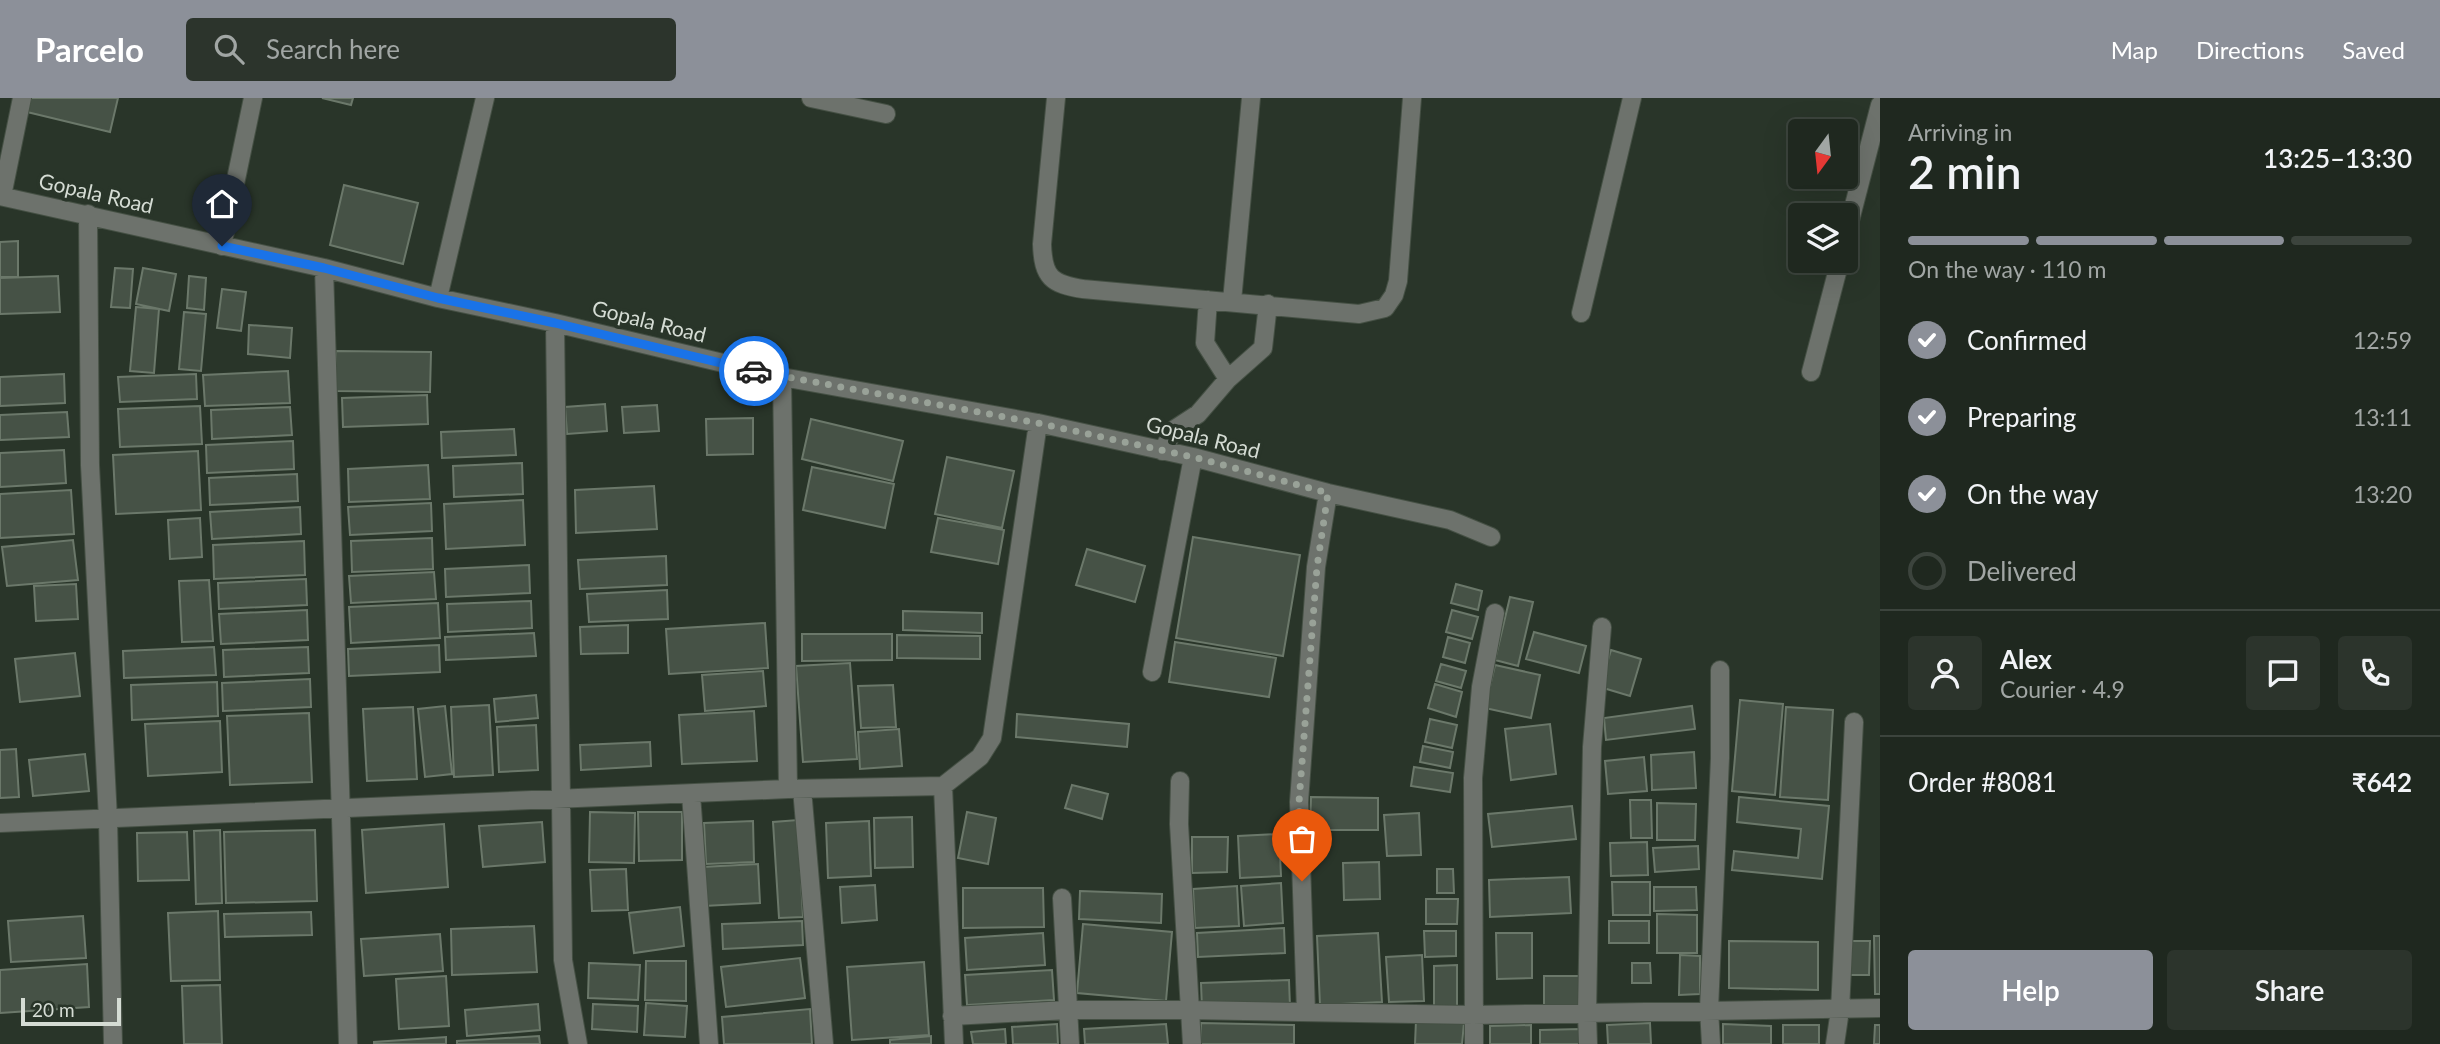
<!DOCTYPE html>
<html lang="en">
<head>
<meta charset="utf-8">
<style>
  body { margin:0; font-family:Lato,sans-serif; background:#2c342c; color:#f1f3f6; height:100vh; display:flex; flex-direction:column; font-size:26px; white-space:nowrap }
  * { box-sizing:border-box; margin:0 }
  p { font-size:23px; color:#a1a6a4 }
  .icon { flex:none; width:38px; height:38px; fill:none; stroke:currentColor; stroke-width:2; stroke-linecap:round; stroke-linejoin:round }
  .map { position:relative; flex:1; overflow:hidden }
  .side { display:flex; flex-direction:column; background:#1f281f; width:560px }
  .side>* { flex:none }
  .needle { width:46px; rotate:195deg }
  .buttons { position:absolute; left:1788px; top:21px; display:grid; gap:14px }
  .buttons a { display:grid; place-items:center; width:70px; height:70px; border-radius:7px; background:#1f281f; box-shadow:0 7px 28px #0002,0 0 0 2px #3c443d; font-size:35px }
  .scale { position:absolute; left:21px; bottom:18px; width:100px; box-sizing:border-box; padding-left:7px; border:4px solid #d5dcd4; border-top:0; font-size:19px; line-height:24px; white-space:nowrap; color:#d5dcd4; -webkit-text-stroke:5px #293529; paint-order:stroke }
  .pin { position:absolute; display:grid; place-items:center; width:60px; height:60px; color:#fff; margin:-72px -30px; border-radius:50% 50% 50% 0; rotate:-45deg; box-shadow:0 0 7px #0007 }
  .pin .icon { rotate:45deg }
  .courier { position:absolute; display:grid; place-items:center; width:70px; height:70px; margin:-35px; border:5px solid #1a73e8; border-radius:50%; background:#fff; color:#222; box-shadow:0 2px 9px #0007 }
  .summary em { font-style:normal; font-weight:600 }
  .summary div { display:flex; flex-direction:column-reverse }
  .summary { display:flex; align-items:center; justify-content:space-between; height:119px; padding:0 28px }
  h1 { font-size:46px; font-weight:600; line-height:52px }
  .bar { display:grid; grid-template-columns:repeat(4,1fr); gap:10px 7px; align-content:center; height:84px; padding:0 28px }
  .bar i { height:9px; border-radius:5px; background:#3c443d }
  .bar .selected { background:#8c9099 }
  .bar p { grid-column:span 4 }
  .line { display:flex; align-items:center; gap:18px; padding:0 28px; border-top:2px solid #3c443d }
  .line div { flex:1 }
  .round { display:grid; place-items:center; flex:none; width:74px; height:74px; border-radius:7px; background:#2c342c }
  ol { padding:0 28px; list-style:none }
  li { display:flex; align-items:center; gap:21px; height:77px }
  li p { margin-inline-start:auto }
  li .icon { padding:7px; border-radius:50%; background:#8c9099; color:#fff; stroke-width:4 }
  li:last-child { color:#a1a6a4 }
  li i { width:38px; height:38px; border:4px solid #3c443d; border-radius:50% }
  .primary-button { display:flex; gap:14px; margin-top:auto; padding:14px 28px }
  .primary-button a { flex:1; height:80px; border-radius:7px; background:#8c9099; color:#fff; font-size:28px; font-weight:600; line-height:80px; text-align:center }
  .primary-button a+a { background:#2c342c; color:#f1f3f6 }
  header { display:flex; align-items:center; gap:42px; box-sizing:border-box; height:98px; padding:0 35px; background:#8c9099; color:#fff }
  header strong { font-size:33px }
  nav { display:flex; gap:38px; margin-inline-start:auto; font-size:24px }
  .search { width:490px; height:63px; background:#2c342c; display:flex; align-items:center; gap:18px; box-sizing:border-box; padding:0 24px; border-radius:7px; color:#a1a6a4; font-size:26px }
  main { display:flex; flex:1; min-height:0 }
  .map>svg:first-child { display:block }
  .building { fill:#465246; stroke:#6b786a; stroke-width:2 }
  .lines { fill:none; stroke-linecap:round; stroke-linejoin:round }
  .minor-casing { stroke:#455044; stroke-width:20 }
  .minor { stroke:#6d726c; stroke-width:18 }
  .done { stroke:#99a298; stroke-width:7; stroke-dasharray:0 12.6 }
  .route { stroke:#1a73e8; stroke-width:9 }
  .labels { text-anchor:middle; stroke-width:7; stroke-linejoin:round; paint-order:stroke }
  .street-label { font-size:21px; fill:#d5dcd4; stroke:#293529 }
</style>
</head>
<body>
<header>
<strong>Parcelo</strong>
<div class="search"><svg class="icon" aria-label="search" viewBox="0 0 24 24"><circle cx="10" cy="10" r="6"/><path d="M15 15l6 6"/></svg>Search here</div>
<nav><a>Map</a><a>Directions</a><a>Saved</a></nav>
</header>
<main>
<div class="map">
<svg width="1880" height="946" viewBox="0 0 1880 946">
  <rect width="100%" height="100%" fill="#293529"/>
  <path class="building" d="M31,0H118L110,34L27,14Z
    M322,0H353L351,7Z
    M344,87L418,105L403,166L330,147Z
    M18,143V179H0V144Z
    M115,170L133,171L130,210L111,209Z
    M143,170L176,176L169,213L136,206Z
    M58,178L60,214L0,216V180Z
    M189,178L206,180L204,212L187,210Z
    M222,191L246,194L241,233L217,230Z
    M136,209L159,211L154,275L130,273Z
    M184,214L206,216L201,273L179,271Z
    M249,227L292,230L290,260L248,256Z
    M336,253L431,254L430,294L336,293Z
    M288,273L290,305L205,308L203,277Z
    M64,276L65,305L0,308V279Z
    M196,276L197,301L120,304L118,279Z
    M427,297L428,326L343,329L342,300Z
    M605,306L607,333L567,336L565,309Z
    M657,307L659,333L624,335L622,309Z
    M200,308L202,346L120,349L118,311Z
    M290,309L292,337L212,341L211,312Z
    M67,314L69,339L0,342V317Z
    M753,320V356L707,357L706,321Z
    M811,321L903,343L893,383L802,361Z
    M514,331L516,357L442,360L441,334Z
    M293,343L294,371L207,375L206,347Z
    M64,352L66,385L0,389V355Z
    M198,353L201,412L116,416L113,357Z
    M947,359L1014,373L1002,430L935,416Z
    M522,365L523,396L454,399L453,368Z
    M428,367L430,401L349,404L348,371Z
    M812,369L894,386L885,430L803,412Z
    M297,376L298,403L210,407L209,380Z
    M654,388L657,431L576,435L575,392Z
    M71,392L74,436L0,440V396Z
    M523,402L525,447L446,451L444,406Z
    M431,405L432,433L350,437L348,409Z
    M300,409L301,436L212,441L210,414Z
    M200,420L202,459L170,461L168,422Z
    M938,420L1004,432L998,466L931,454Z
    M1193,439L1300,457L1283,558L1176,540Z
    M432,440L433,471L352,474L351,443Z
    M73,442L78,482L7,488L2,449Z
    M304,443L305,477L214,481L213,447Z
    M1087,451L1145,468L1135,504L1076,487Z
    M666,458L667,487L580,491L578,462Z
    M529,467L530,495L446,499L445,471Z
    M434,474L436,501L351,505L349,478Z
    M306,481L307,507L219,511L218,485Z
    M209,482L213,543L182,544L179,483Z
    M76,486L78,521L36,523L34,488Z
    M1456,486L1482,493L1478,512L1451,505Z
    M667,492L668,521L589,524L587,496Z
    M1510,499L1533,504L1518,568L1495,562Z
    M531,503L532,530L448,534L447,506Z
    M438,505L440,540L351,545L349,509Z
    M307,512L308,542L221,546L219,516Z
    M1452,512L1478,519L1472,541L1446,534Z
    M903,513L982,515V535L903,532Z
    M765,525L768,570L669,576L666,531Z
    M628,527V555L581,556L580,529Z
    M1534,534L1586,548L1579,575L1526,561Z
    M534,535L536,558L446,562L445,539Z
    M802,536H892V562L802,563Z
    M897,537L980,538V561L897,560Z
    M1448,539L1470,545L1465,565L1443,559Z
    M1175,544L1276,560L1269,599L1169,584Z
    M439,547L440,574L349,578L348,551Z
    M214,549L216,577L124,580L123,553Z
    M308,549L309,575L224,579L223,552Z
    M1611,552L1641,561L1630,598L1600,589Z
    M75,555L80,598L20,604L15,561Z
    M850,565L857,661L803,664L796,568Z
    M1441,566L1466,573L1461,590L1436,583Z
    M1495,567L1540,577L1531,620L1485,610Z
    M763,573L766,608L705,613L702,577Z
    M310,581L311,609L223,613L222,585Z
    M217,584L218,618L132,622L131,587Z
    M1435,586L1462,594L1456,619L1428,610Z
    M893,587L896,629L861,630L858,588Z
    M536,597L538,620L496,624L494,601Z
    M1740,602L1783,606L1775,697L1732,693Z
    M489,607L493,677L454,679L451,609Z
    M445,608L452,676L425,679L418,611Z
    M1692,608L1695,631L1606,642L1604,620Z
    M413,609L417,681L367,683L363,611Z
    M1786,609L1833,612L1828,702L1780,699Z
    M754,613L757,663L682,666L679,617Z
    M309,615L312,684L230,687L227,618Z
    M1017,616L1129,626L1127,649L1016,639Z
    M1430,621L1457,627L1452,650L1425,644Z
    M220,623L222,674L148,678L145,626Z
    M1550,626L1556,676L1511,682L1505,631Z
    M536,627L538,672L499,674L497,629Z
    M899,631L902,668L860,671L858,634Z
    M650,644L651,668L581,672L580,647Z
    M1423,648L1453,654L1450,670L1420,664Z
    M16,651L19,699L0,700V652Z
    M1694,654L1696,690L1652,692L1651,657Z
    M85,656L89,693L33,698L29,662Z
    M1644,659L1647,693L1608,696L1605,663Z
    M1414,669L1453,675L1450,694L1411,688Z
    M1072,687L1108,696L1102,721L1065,710Z
    M1311,699L1378,700V732H1310Z
    M1739,699L1829,708L1822,781L1732,772L1734,753L1798,760L1801,731L1737,724Z
    M1630,702H1651L1652,740H1631Z
    M1657,705L1696,706L1695,742H1657Z
    M1572,708L1576,741L1492,749L1488,716Z
    M590,714L635,715L634,765L589,764Z
    M638,714H682V762L639,763Z
    M967,714L996,720L988,766L958,760Z
    M1419,715L1421,757L1387,758L1384,717Z
    M912,719L913,769L875,770L874,720Z
    M798,722L803,819L779,820L773,724Z
    M753,723L754,764L706,766L704,725Z
    M869,723L871,778L828,780L826,725Z
    M542,724L545,764L483,769L479,728Z
    M444,726L448,789L366,795L362,732Z
    M220,732L222,805L196,806L194,733Z
    M315,732L317,803L226,805L224,734Z
    M187,734L189,782L138,783L137,735Z
    M1279,736L1281,778L1240,780L1238,738Z
    M1192,739H1228L1227,774L1192,775Z
    M1647,744L1648,777L1611,778L1610,745Z
    M1698,748L1699,771L1655,774L1653,750Z
    M1379,764L1380,801L1344,802L1343,765Z
    M758,766L760,805L704,808L702,769Z
    M626,771L628,812L592,813L590,772Z
    M1437,771H1453L1454,795H1437Z
    M1569,779L1571,815L1490,819L1489,782Z
    M1612,784H1650V817H1613Z
    M1281,785L1283,825L1244,828L1241,788Z
    M875,787L877,822L842,825L840,789Z
    M1237,788L1239,828L1195,830L1193,791Z
    M1654,789H1696L1697,812L1654,813Z
    M963,790H1043L1044,829L963,830Z
    M1080,793L1162,796L1161,825L1079,821Z
    M1426,801H1458L1457,826H1426Z
    M680,809L684,848L634,855L629,815Z
    M218,813L220,882L171,883L168,815Z
    M311,814L312,837L225,839L224,816Z
    M1657,816L1697,817V855H1657Z
    M83,818L86,860L11,864L8,823Z
    M802,823L803,847L723,851L722,826Z
    M1609,823H1649V845H1609Z
    M1083,826L1172,834L1166,903L1077,895Z
    M534,828L537,874L452,877L451,831Z
    M1284,830L1285,855L1198,859L1197,835Z
    M1424,833H1456V858L1425,859Z
    M1043,835L1045,867L967,872L965,840Z
    M1378,835L1382,904L1320,907L1317,838Z
    M1496,835H1532V880L1497,881Z
    M440,836L443,873L364,878L361,841Z
    M1874,838H1880V896H1875Z
    M1729,843L1818,844V892L1729,890Z
    M1849,843H1870L1869,877H1849Z
    M1422,857L1424,903L1389,904L1386,859Z
    M1680,857L1700,858V896L1679,897Z
    M800,860L805,900L726,909L721,869Z
    M646,863H686V903L645,902Z
    M924,864L929,937L852,942L847,869Z
    M589,865L640,867L638,902L588,900Z
    M1632,865H1650L1651,885H1632Z
    M87,866L89,909L0,915V872Z
    M1457,867V908H1434V868Z
    M1052,872L1054,902L967,907L965,877Z
    M446,878L449,928L399,931L396,881Z
    M1544,878H1579L1580,909H1544Z
    M1289,882L1290,909L1202,911L1201,885Z
    M220,887L222,946H184L182,888Z
    M646,905L687,908L685,939L644,937Z
    M538,906L540,932L467,938L465,912Z
    M593,906L638,908L637,934L592,931Z
    M810,911L812,946H724L722,919Z
    M1416,922L1464,925L1462,946H1415Z
    M1201,925L1294,927V946H1200Z
    M1650,925L1651,946H1608L1607,927Z
    M1057,926L1058,946H1013L1012,929Z
    M1166,926L1168,946H1085L1084,931Z
    M1723,926L1771,928V946H1723Z
    M1531,927V946H1490V928Z
    M1783,927H1819V946H1783Z
    M1875,927H1880V946H1874Z
    M1005,931L1006,946H973L971,934Z
    M1580,931V946H1540V932Z
    M539,938L540,946H457V943Z
    M931,938V946H890V942Z
    M446,939V946H374V944Z"/>
  <g class="lines">
    <g class="minor-casing">
      <path id="minor" d="M811,0L886,16
        M1056,0L1042,146C1043,180 1052,186 1083,191L1359,216L1385,210L1394,197L1398,183L1412,0
        M0,98L324,170L438,200L555,225L782,279L1038,325L1193,359L1328,395L1450,422L1491,439
        M2,98L22,0
        M88,116L90,367L108,721L113,946
        M1846,138L1880,7
        M222,148L253,0
        M324,170L348,946
        M438,200L485,0
        M1208,202L1205,245L1228,281
        M1232,203L1251,0
        M1581,215L1632,0
        M555,225L563,862L578,946
        M1811,274L1840,163
        M782,279L788,691
        M1162,353L1175,331L1198,316L1228,281L1263,250L1268,206
        M1152,574L1193,359
        M1180,683L1179,726L1192,946
        M802,691L824,946
        M691,696L709,946
        M0,725L788,691L943,688
        M1062,800L1070,946
        M1306,914L1299,704L1316,469L1328,395
        M952,918L1068,912H1189L1473,917L1880,910
        M954,946L943,688L980,659L992,640L1038,325
        M1474,946L1473,680L1481,589L1495,515
        M1588,946L1587,915L1592,649L1602,529
        M1711,946L1709,911L1720,660V572
        M1835,946L1840,912L1854,624"/>
    </g>
    <use href="#minor" class="minor"/>
  </g>
  <g class="lines">
    <path class="done" d="M754,273L1038,325L1193,359L1328,395L1317,469L1299,704L1302,783"/>
    <path class="route" d="M222,148L324,170L438,200L555,225L754,273"/>
  </g>
  <g class="labels">
    <g class="street-label">
      <text transform="translate(96 96) rotate(13)" y="7">Gopala Road</text>
      <text transform="translate(649 224) rotate(14)" y="7">Gopala Road</text>
      <text transform="translate(1203 340) rotate(14)" y="7">Gopala Road</text>
    </g>
  </g>
</svg>
<div class="buttons">
<a><svg class="needle" viewBox="-14 -14 28 28"><path d="M0-13l5 13h-10z" fill="#e53935"/><path d="M0 13l5-13h-10z" fill="#a1a6a4"/></svg></a>
<a><svg class="icon" aria-label="layers" viewBox="0 0 24 24"><path d="M12 4l9 5-9 5-9-5zM3 14l9 5 9-5"/></svg></a>
</div>
<div class="scale">20 m</div>
<div class="pin" style="left:1302px;top:783px;background:#ea580c"><svg class="icon" aria-label="bag" viewBox="0 0 24 24"><path d="M5 8h14l-1 12H6zM9 8a3 3 0 0 1 6 0"/></svg></div>
<div class="pin" style="left:222px;top:148px;background:#1f2937"><svg class="icon" aria-label="home" viewBox="0 0 24 24"><path d="M3 11l9-7 9 7M6 9v11h12V9"/></svg></div>
<div class="courier" style="left:754px;top:273px"><svg class="icon" aria-label="car" viewBox="0 0 24 24"><path d="M5 17H2v-5l4-1 3-4h7l3 4 3 1v5h-3M9 17h6M6 11h13"/><circle cx="7" cy="17" r="2"/><circle cx="17" cy="17" r="2"/></svg></div>
</div>
<section class="side">
<div class="summary"><div><h1>2 min</h1><p>Arriving in</p></div><em>13:25–13:30</em></div>
<div class="bar"><i class="selected"></i><i class="selected"></i><i class="selected"></i><i></i><p>On the way · 110 m</p></div>
<ol>
<li><svg class="icon" aria-label="check" viewBox="0 0 24 24"><path d="M5 12l5 5 9-10"/></svg>Confirmed<p>12:59</p></li>
<li><svg class="icon" aria-label="check" viewBox="0 0 24 24"><path d="M5 12l5 5 9-10"/></svg>Preparing<p>13:11</p></li>
<li><svg class="icon" aria-label="check" viewBox="0 0 24 24"><path d="M5 12l5 5 9-10"/></svg>On the way<p>13:20</p></li>
<li><i></i>Delivered</li>
</ol>
<div class="line" style="height:126px"><a class="round"><svg class="icon" aria-label="person" viewBox="0 0 24 24"><circle cx="12" cy="8" r="4"/><path d="M4 21q1-7 8-7t8 7"/></svg></a><div><b>Alex</b><p>Courier · 4.9</p></div><a class="round"><svg class="icon" aria-label="chat" viewBox="0 0 24 24"><path d="M4 5h16v11H9l-5 4z"/></svg></a><a class="round"><svg class="icon" aria-label="phone" viewBox="0 0 24 24"><path d="M5 4h4l2 5-3 2q2 4 5 5l2-3 5 2v4C11 20 4 13 5 4z"/></svg></a></div>
<div class="line" style="height:91px"><div>Order #8081</div><b>₹642</b></div>
<div class="primary-button"><a>Help</a><a>Share</a></div>
</section>
</main>
</body>
</html>
